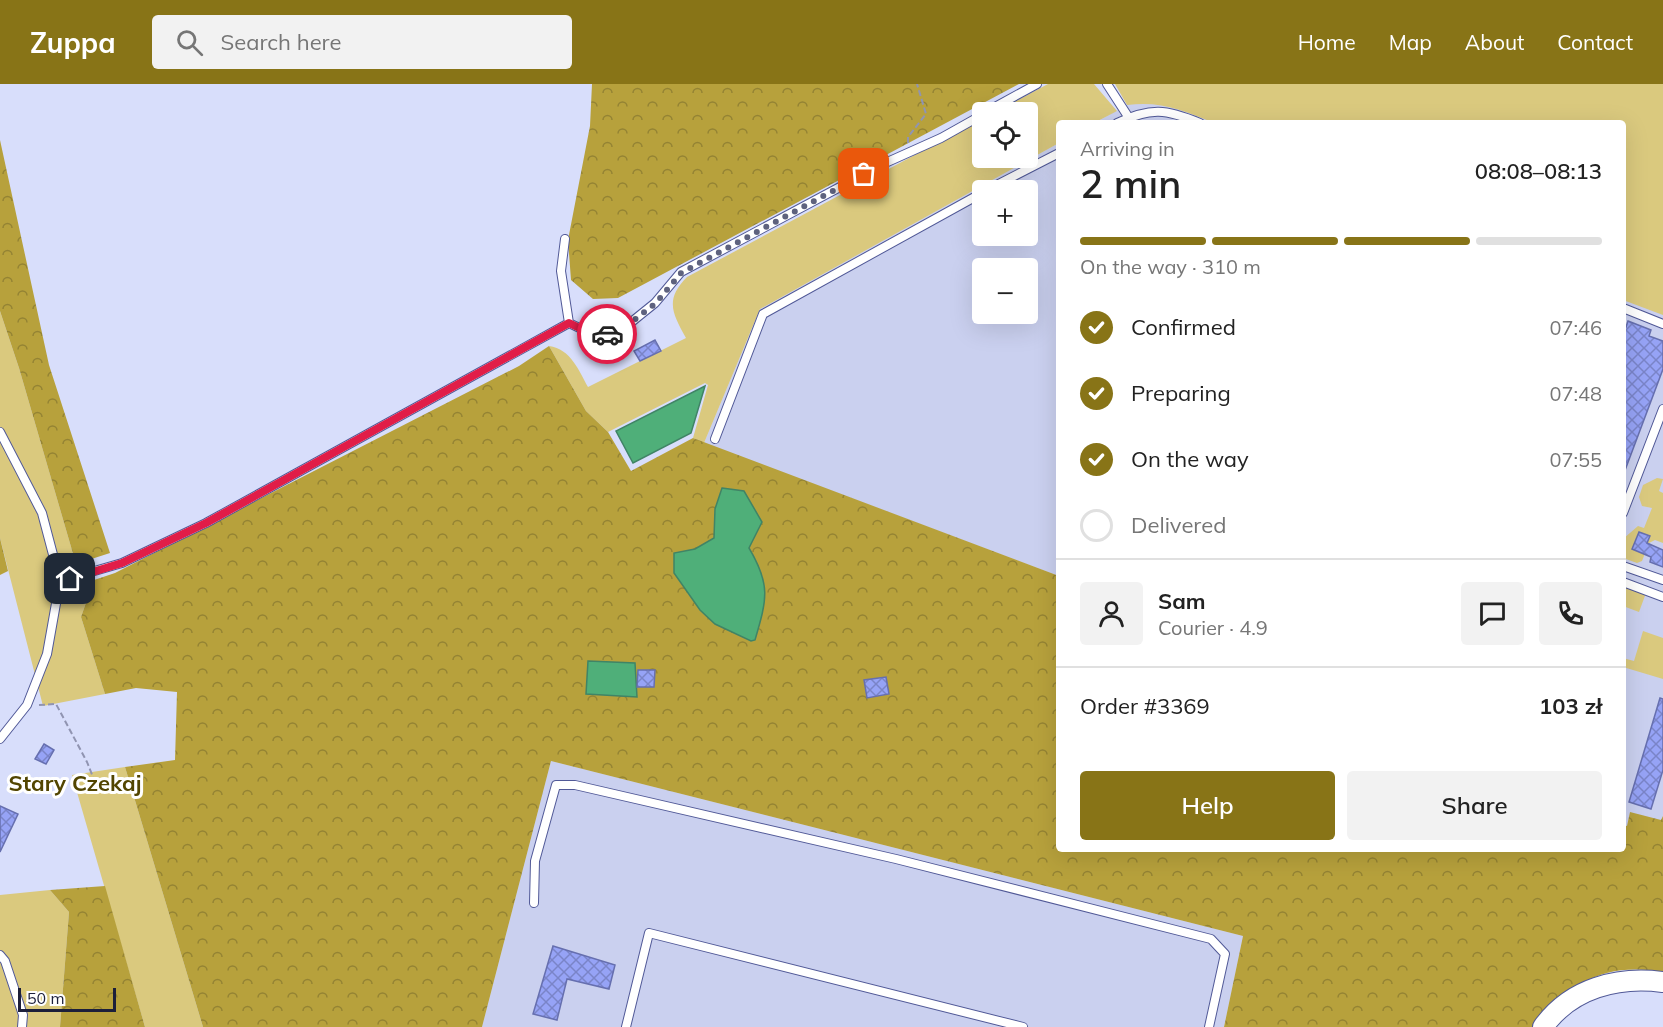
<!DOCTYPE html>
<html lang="en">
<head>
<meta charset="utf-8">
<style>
  body { margin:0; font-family:Mulish,sans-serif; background:#f2f2f2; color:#222; height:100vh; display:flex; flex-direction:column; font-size:22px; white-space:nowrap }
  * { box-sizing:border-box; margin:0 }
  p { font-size:20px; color:#767676 }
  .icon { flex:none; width:33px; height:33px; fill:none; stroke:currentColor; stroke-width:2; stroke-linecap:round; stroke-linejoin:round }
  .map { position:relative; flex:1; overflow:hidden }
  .panel { position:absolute; left:1056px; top:36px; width:570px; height:732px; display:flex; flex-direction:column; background:#fff; border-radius:6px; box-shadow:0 6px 24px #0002 }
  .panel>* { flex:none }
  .tools { position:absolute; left:972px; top:18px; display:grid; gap:12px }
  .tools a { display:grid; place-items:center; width:66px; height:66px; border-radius:6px; background:#fff; box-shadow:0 6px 24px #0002; font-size:30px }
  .scale { position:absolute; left:18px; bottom:15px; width:98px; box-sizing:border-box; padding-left:6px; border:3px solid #1c1f3a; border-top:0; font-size:16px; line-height:21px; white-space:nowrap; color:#1c1f3a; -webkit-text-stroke:4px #fff; paint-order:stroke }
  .pin { position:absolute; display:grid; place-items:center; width:51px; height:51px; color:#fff; margin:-26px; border-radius:12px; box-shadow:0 3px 9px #0006 }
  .courier { position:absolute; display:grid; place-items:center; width:60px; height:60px; margin:-30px; border:4px solid #e11d48; border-radius:50%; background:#fff; color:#222; box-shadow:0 2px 8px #0007 }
  .head em { font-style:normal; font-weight:600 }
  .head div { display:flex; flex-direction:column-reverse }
  .head { display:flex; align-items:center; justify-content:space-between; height:102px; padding:0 24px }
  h1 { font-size:39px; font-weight:600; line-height:45px }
  .bar { display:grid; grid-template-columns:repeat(4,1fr); gap:9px 6px; align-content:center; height:72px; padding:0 24px }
  .bar i { height:8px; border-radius:4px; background:#e0e0e0 }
  .bar .current { background:#887417 }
  .bar p { grid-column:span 4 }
  .line { display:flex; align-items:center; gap:15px; padding:0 24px; border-top:2px solid #e0e0e0 }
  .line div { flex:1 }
  .round { display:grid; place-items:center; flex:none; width:63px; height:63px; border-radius:6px; background:#f2f2f2 }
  ol { padding:0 24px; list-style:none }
  li { display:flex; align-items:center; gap:18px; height:66px }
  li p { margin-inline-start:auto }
  li .icon { padding:6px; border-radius:50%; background:#887417; color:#fff; stroke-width:4 }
  li:last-child { color:#767676 }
  li i { width:33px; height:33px; border:3px solid #e0e0e0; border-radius:50% }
  .action { display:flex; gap:12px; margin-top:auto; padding:12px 24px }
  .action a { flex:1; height:69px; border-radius:6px; background:#887417; color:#fff; font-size:24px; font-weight:600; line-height:69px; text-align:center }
  .action a+a { background:#f2f2f2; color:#222 }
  header { display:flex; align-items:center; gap:36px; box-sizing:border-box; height:84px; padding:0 30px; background:#887417; color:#fff }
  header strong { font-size:28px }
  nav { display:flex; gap:33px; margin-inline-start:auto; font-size:21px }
  .search { width:420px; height:54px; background:#f2f2f2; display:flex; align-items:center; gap:15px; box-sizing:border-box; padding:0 21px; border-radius:6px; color:#767676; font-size:22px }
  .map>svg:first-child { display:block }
  .built { fill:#cad0ef; fill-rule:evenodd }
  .grass { fill:#dac97e }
  .forest { fill:url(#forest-crowns) }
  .water { fill:#4faf79; stroke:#408466; stroke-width:1.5 }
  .building { fill:url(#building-cross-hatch); stroke:#666faf; stroke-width:1.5 }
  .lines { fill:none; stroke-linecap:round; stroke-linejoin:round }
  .service-casing { stroke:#515997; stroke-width:10 }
  .tertiary-casing { stroke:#515997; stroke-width:22 }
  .path { stroke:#9094b1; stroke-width:2; stroke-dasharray:6 3; stroke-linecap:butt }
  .service { stroke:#fff; stroke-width:8 }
  .tertiary { stroke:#fff; stroke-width:20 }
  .done { stroke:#5e627e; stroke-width:6; stroke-dasharray:0 10.8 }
  .route { stroke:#e11d48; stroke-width:8 }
  .labels { text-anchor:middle; stroke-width:6; stroke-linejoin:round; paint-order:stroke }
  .neighbourhood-label { font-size:22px; font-weight:bold; fill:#524501; stroke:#fff }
</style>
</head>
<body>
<header>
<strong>Zuppa</strong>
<div class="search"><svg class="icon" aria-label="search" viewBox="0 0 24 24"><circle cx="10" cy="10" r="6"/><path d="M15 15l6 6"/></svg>Search here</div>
<nav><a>Home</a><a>Map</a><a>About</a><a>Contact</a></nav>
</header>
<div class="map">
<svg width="1663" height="943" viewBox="0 0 1663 943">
  <defs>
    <pattern id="forest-crowns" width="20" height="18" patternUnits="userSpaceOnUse" patternTransform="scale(1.5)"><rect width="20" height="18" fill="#b7a13c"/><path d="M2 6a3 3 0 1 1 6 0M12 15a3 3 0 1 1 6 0" fill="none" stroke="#948333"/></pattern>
    <pattern id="building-cross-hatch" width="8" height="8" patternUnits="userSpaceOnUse" patternTransform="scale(1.5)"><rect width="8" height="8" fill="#96a3f6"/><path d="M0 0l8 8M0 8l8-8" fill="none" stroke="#7a84c8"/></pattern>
  </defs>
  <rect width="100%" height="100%" fill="#d8defb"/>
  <path class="built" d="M1145,10L1221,39H1095Z
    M1059,59V492L704,359L760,225ZM982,106H1028V152H982ZM982,184H1028V230H982Z
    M1623,195L1663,210V732L1661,736L1627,743L1623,741Z
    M551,677L1243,852L1224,943H482Z"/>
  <path class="grass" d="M1094,0L1117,27L1094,39H1059V59L760,225L704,359L693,354L708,301L705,299L608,348L586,327L549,262C571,265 579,287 588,303L686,254C673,230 664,216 687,193L982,35V74H1028V28H995L1048,0Z
    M1115,0H1663V231L1623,216V39H1214C1182,26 1162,17 1127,21Z
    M0,227L19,284L76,480L94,496L81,533L105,610L43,622L0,454Z
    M1657,394L1663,395L1659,407L1663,409V459L1655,456L1649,459L1642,477L1637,479L1623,474V455L1638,442L1644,444L1652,424L1642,422L1639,413L1643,401Z
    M1623,501L1646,509L1639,528L1623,522Z
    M1643,547L1663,554V595L1623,583V574L1634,577Z
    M125,683L203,943H145L72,691Z
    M50,806L69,828L60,943H0V811Z"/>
  <path class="forest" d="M592,0H1019L618,214L593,215L571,196L568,156L590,42Z
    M0,56L49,281L110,469L76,480L19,284L0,227Z
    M549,262L586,327L608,348L631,387L693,354L1059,492V765H1623V741L1627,742L1630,728L1661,736L1663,732V888C1602,878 1572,899 1532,943H1224L1243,852L551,677L482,943H203L125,683L175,676L177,608L136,604L105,610L81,533L94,496L115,489L519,282Z
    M0,454L8,487L0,491Z
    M105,802L145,943H60L69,828L50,806Z"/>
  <path class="water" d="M705,302L691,349L633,379L616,347Z
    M722,404L744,407L762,438L749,464C771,501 767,515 755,556L751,557L715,540L700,526L674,489V469L695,465L714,454L715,425Z
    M588,577L635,579L637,613L586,610Z"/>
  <path class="building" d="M1628,237L1651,246L1649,252L1663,257V285L1624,389L1623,242L1626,243Z
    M655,256L661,267L640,277L634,267Z
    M1639,448L1650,452L1647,459L1663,466V483L1650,478L1651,473L1632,465Z
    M638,586H655L654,603H637Z
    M886,593L889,610L867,614L864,596Z
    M1660,614L1663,615V686L1651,725L1629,718Z
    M44,660L54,666L46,680L35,675Z
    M0,722L18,730L0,768Z
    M553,862L615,881L609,905L567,895L557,936L533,930Z"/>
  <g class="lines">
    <g class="service-casing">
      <path id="service" d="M1107,0L1129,34
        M986,28L1037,0
        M1117,39C1151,23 1166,25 1200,39
        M987,106L1059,69
        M565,155L561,187L569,239L598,253L629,240L655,219L681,188L883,80L941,54L982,31
        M1623,224L1663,240
        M0,348L42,429L60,497L47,570L27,621L0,655
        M715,355L763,230L982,109
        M1623,429L1663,325
        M1623,482L1663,496
        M60,497L122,479L206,439L569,239
        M1623,498L1663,513
        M534,819L535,777L556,701H575L896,775L1211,855L1225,870L1209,943
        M0,871L5,877L23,931L22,943
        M626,943L649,849L1023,943"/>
    </g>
    <g class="tertiary-casing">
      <path id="tertiary" d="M1543,943C1571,904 1618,892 1663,898"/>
    </g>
    <path class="path" d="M908,59V53L926,30L917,0
      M39,621L56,620L87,678L99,708L114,703"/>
    <use href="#service" class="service"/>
    <use href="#tertiary" class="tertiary"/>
  </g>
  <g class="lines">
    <path class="done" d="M607,250L629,240L656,219L681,189L864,90"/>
    <path class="route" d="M70,495L122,479L206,439L569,239L598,253L607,250"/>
  </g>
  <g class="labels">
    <g class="neighbourhood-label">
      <text x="75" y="707">Stary Czekaj</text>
    </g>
  </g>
</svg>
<div class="tools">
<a><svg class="icon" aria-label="locate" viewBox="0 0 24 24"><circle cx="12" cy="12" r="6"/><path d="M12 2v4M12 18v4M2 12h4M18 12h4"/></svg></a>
<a>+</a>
<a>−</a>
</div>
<div class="scale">50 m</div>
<div class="pin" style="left:864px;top:90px;background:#ea580c"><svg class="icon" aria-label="bag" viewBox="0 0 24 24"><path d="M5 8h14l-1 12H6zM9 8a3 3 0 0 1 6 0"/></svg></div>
<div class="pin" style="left:70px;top:495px;background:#1f2937"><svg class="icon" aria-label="home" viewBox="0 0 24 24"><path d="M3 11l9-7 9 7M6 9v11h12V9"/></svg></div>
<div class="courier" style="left:607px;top:250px"><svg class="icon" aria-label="car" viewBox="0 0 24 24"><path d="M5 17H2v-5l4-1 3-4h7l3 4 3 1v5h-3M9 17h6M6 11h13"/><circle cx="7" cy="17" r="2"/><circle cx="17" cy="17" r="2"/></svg></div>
<section class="panel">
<div class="head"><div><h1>2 min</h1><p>Arriving in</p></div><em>08:08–08:13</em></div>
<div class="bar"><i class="current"></i><i class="current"></i><i class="current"></i><i></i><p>On the way · 310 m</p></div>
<ol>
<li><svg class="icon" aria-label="check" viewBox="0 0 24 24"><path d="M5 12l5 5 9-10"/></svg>Confirmed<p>07:46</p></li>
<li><svg class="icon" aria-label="check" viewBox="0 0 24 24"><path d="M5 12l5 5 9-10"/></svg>Preparing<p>07:48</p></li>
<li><svg class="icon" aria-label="check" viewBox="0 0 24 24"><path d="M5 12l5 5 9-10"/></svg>On the way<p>07:55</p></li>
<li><i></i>Delivered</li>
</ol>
<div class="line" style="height:108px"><a class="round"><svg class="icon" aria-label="person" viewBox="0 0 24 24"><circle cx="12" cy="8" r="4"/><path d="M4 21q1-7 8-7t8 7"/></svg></a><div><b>Sam</b><p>Courier · 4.9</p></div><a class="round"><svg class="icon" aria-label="chat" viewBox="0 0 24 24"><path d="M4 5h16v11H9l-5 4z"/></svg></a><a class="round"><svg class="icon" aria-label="phone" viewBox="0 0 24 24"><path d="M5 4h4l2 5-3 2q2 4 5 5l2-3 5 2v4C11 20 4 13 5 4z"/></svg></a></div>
<div class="line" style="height:78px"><div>Order #3369</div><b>103 zł</b></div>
<div class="action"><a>Help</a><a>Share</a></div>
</section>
</div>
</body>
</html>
